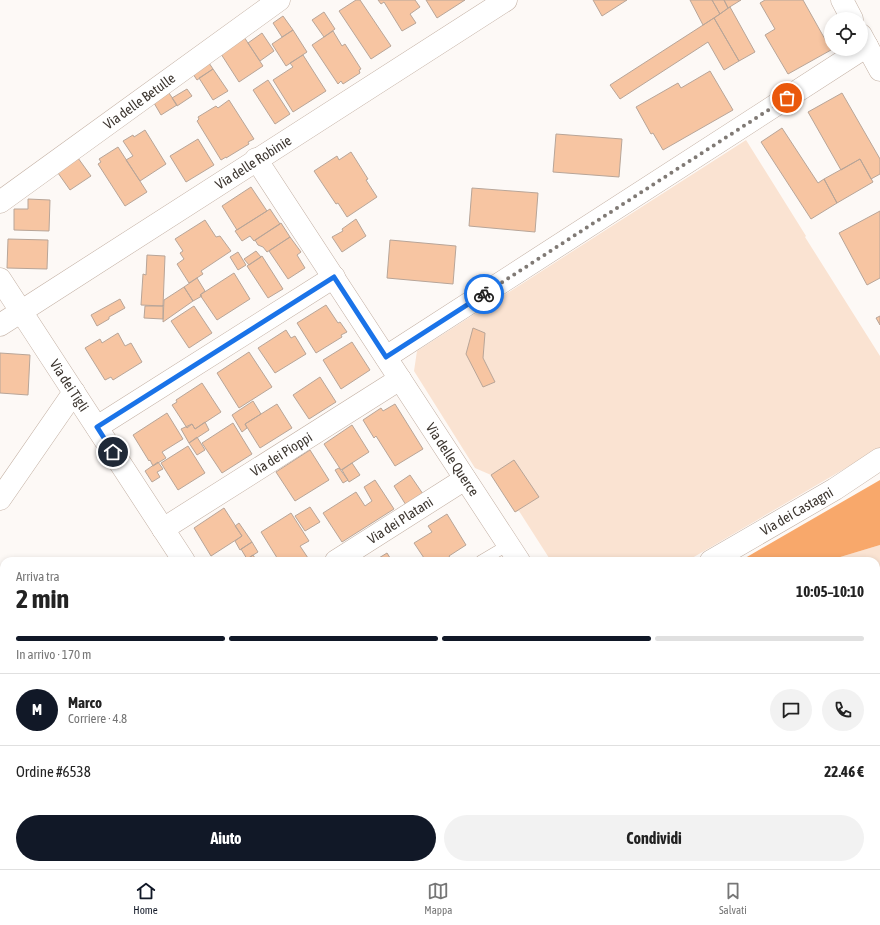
<!DOCTYPE html>
<html lang="it">
<head>
<meta charset="utf-8">
<style>
  body { margin:0; font-family:"Asap Condensed",sans-serif; background:#f2f2f2; color:#222; height:100vh; display:flex; flex-direction:column; font-size:15px; white-space:nowrap }
  * { box-sizing:border-box; margin:0 }
  p { font-size:13px; color:#767676 }
  .icon { flex:none; width:22px; height:22px; fill:none; stroke:currentColor; stroke-width:2; stroke-linecap:round; stroke-linejoin:round }
  .map { position:relative; flex:1; overflow:hidden }
  .details { position:absolute; left:0px; top:557px; width:880px; height:312px; display:flex; flex-direction:column; background:#fff; border-radius:12px 12px 0 0; box-shadow:0 2px 6px #0003 }
  .details>* { flex:none }
  .fabs { position:absolute; left:824px; top:12px; display:grid; gap:8px }
  .fabs a { display:grid; place-items:center; width:44px; height:44px; border-radius:50%; background:#fff; box-shadow:0 2px 6px #0003; font-size:20px }
  .pin { position:absolute; display:grid; place-items:center; width:34px; height:34px; color:#fff; margin:-17px; border:2px solid #fff; border-radius:50%; box-shadow:0 1px 4px #0007 }
  .courier { position:absolute; display:grid; place-items:center; width:40px; height:40px; margin:-20px; border:3px solid #1a73e8; border-radius:50%; background:#fff; color:#222; box-shadow:0 1px 5px #0007 }
  .summary em { font-style:normal; font-weight:700 }
  .summary div { display:flex; flex-direction:column-reverse }
  .summary { display:flex; align-items:center; justify-content:space-between; height:68px; padding:0 16px }
  h1 { font-size:26px; font-weight:700; line-height:30px }
  .bar { display:grid; grid-template-columns:repeat(4,1fr); gap:6px 4px; align-content:center; height:48px; padding:0 16px }
  .bar i { height:5px; border-radius:3px; background:#e0e0e0 }
  .bar .selected { background:#111827 }
  .bar p { grid-column:span 4 }
  .line { display:flex; align-items:center; gap:10px; padding:0 16px; border-top:1px solid #e0e0e0 }
  .line div { flex:1 }
  .round { display:grid; place-items:center; flex:none; width:42px; height:42px; border-radius:21px; background:#f2f2f2 }
  .action { display:flex; gap:8px; margin-top:auto; padding:8px 16px }
  .action a { flex:1; height:46px; border-radius:24px; background:#111827; color:#fff; font-size:16px; font-weight:700; line-height:46px; text-align:center }
  .action a+a { background:#f2f2f2; color:#222 }
  .tabs { display:flex; justify-content:space-around; align-items:center; height:56px; border-top:1px solid #e0e0e0; background:#fff; font-size:11px; color:#767676 }
  .tabs a { display:grid; justify-items:center; gap:2px }
  .tabs .selected { color:#111827 }
  .map>svg:first-child { display:block }
  .green { fill:#fae3d2 }
  .forest { fill:#f8a86b }
  .building { fill:#f7c5a2; stroke:#b8a598 }
  .lines { fill:none; stroke-linecap:round; stroke-linejoin:round }
  .service-casing { stroke:#c2afa2; stroke-width:12 }
  .minor-casing { stroke:#c2afa2; stroke-width:23 }
  .tertiary-casing { stroke:#c2afa2; stroke-width:23 }
  .service { stroke:#fff; stroke-width:11 }
  .minor { stroke:#fff; stroke-width:22 }
  .tertiary { stroke:#fff; stroke-width:22 }
  .done { stroke:#807a75; stroke-width:4; stroke-dasharray:0 7.2 }
  .route { stroke:#1a73e8; stroke-width:5 }
  .labels { text-anchor:middle; stroke-width:4; stroke-linejoin:round; paint-order:stroke }
  .street-label { font-size:14px; fill:#3d3630; stroke:#fff }
</style>
</head>
<body>
<div class="map">
<svg width="880" height="869" viewBox="0 0 880 869">
  <rect width="100%" height="100%" fill="#fdf9f6"/>
  <path class="green" d="M746,140L806,236L805,237L880,356V448L687,561H551L519,511L515,512L491,475L475,468L414,371L417,351Z
    M880,545V869H270L279,865H876V561H827Z"/>
  <path class="forest" d="M880,480V545L827,561H740Z
    M0,854L4,855V865H26L29,869H0Z
    M214,865H278L270,869H207Z"/>
  <path class="building" d="M356,0H360L391,46L371,59L339,11Z
    M378,0H415L420,7L410,14L416,23L402,31L384,2L381,4Z
    M426,0H465L437,18Z
    M593,0H627L602,16Z
    M690,0H712L720,14L703,25Z
    M712,0H724L728,8L720,14Z
    M724,0H741L728,8Z
    M765,0H803L831,50L788,74L765,35L775,29L760,3Z
    M730,7L755,52L739,61L714,18Z
    M324,12L335,29L324,37L312,20Z
    M283,16L293,30L282,37L273,23Z
    M714,18L739,61L724,70L708,42L620,99L610,85Z
    M293,30L307,52L286,66L272,44Z
    M333,31L342,46L345,44L361,69L359,70L360,73L343,84L341,81L338,84L312,45Z
    M262,33L274,51L260,61L248,43Z
    M244,37L263,66L239,82L221,54Z
    M303,55L326,91L293,112L273,80L293,67L290,63Z
    M209,63L213,69L197,80L193,74Z
    M213,69L228,91L213,100L199,78Z
    M710,71L733,110L663,150L653,133L651,134L636,107L678,83L681,88Z
    M268,80L290,114L275,124L253,90Z
    M187,89L192,96L177,106L172,98Z
    M169,93L177,105L161,115L154,103Z
    M842,93L880,159V174L871,179L860,159L841,170L808,112Z
    M229,100L254,139L248,142L249,144L226,158V157L221,160L197,121L199,119L198,117L216,106L218,108Z
    M782,128L818,183L824,179L837,203L811,219L761,142Z
    M145,130L166,164L140,181L126,160L133,156L123,141L133,135L134,137Z
    M556,134L622,139L619,177L553,172Z
    M198,139L214,165L186,182L170,156Z
    M118,147L147,192L125,206L98,164L101,162L99,159Z
    M351,152L368,179L366,180L377,197L347,217L338,203L336,204L314,171L337,156L339,160Z
    M78,158L91,176L70,190L58,173Z
    M860,159L873,182L837,203L824,179Z
    M251,187L267,211L237,230L222,206Z
    M472,188L538,193L535,232L469,226Z
    M28,199L50,200L49,231L14,230V209H28Z
    M270,209L280,224L254,241L250,236L242,241L235,231Z
    M880,211V278L867,285L839,233Z
    M356,219L366,236L342,252L332,237L343,231L342,229Z
    M205,220L216,237L220,236L231,251L201,271L203,274L189,283L177,264L184,259L180,253L183,251L175,239Z
    M281,223L290,237L267,252L263,247L258,245L255,240Z
    M290,237L301,252L297,255L305,268L288,279L269,251Z
    M8,239L48,240L47,269L7,268Z
    M390,240L456,246L453,284L387,278Z
    M256,251L261,257L249,265L244,259Z
    M238,252L246,265L238,270L230,257Z
    M147,255L165,256L163,306L141,305L143,274L146,275Z
    M262,256L283,289L268,298L247,266Z
    M234,273L250,299L217,320L200,295Z
    M197,278L205,291L200,295L202,296L193,301L184,287Z
    M184,287L193,301L163,322L164,300Z
    M120,299L125,308L109,317V319L97,326L91,315Z
    M163,305V319L144,318L145,306H163Z
    M326,305L338,323L340,322L347,332L341,335L342,337L316,353L297,323Z
    M194,306L212,333L189,348L171,321Z
    M880,316V325L876,318Z
    M473,328L485,333L483,358L495,382L483,387L466,354Z
    M286,330L291,338L295,336L306,354L275,373L258,348Z
    M118,333L125,346L131,343L142,362L113,380L111,377L105,380L85,348L100,339L102,343Z
    M352,342L370,370L341,389L323,360Z
    M249,352L272,387L239,408L217,373Z
    M0,353L30,355L28,395L0,393Z
    M320,377L336,402L309,419L293,395Z
    M202,383L221,412L195,429L192,424L187,428L172,405L177,402L176,400Z
    M253,401L261,414L245,424L247,428L242,432L232,415Z
    M277,404L292,428L260,448L245,424Z
    M395,404L423,449L395,466L376,436L374,438L363,420L381,408L383,411Z
    M167,413L183,439L162,452L166,458L153,466L150,460L149,461L133,435Z
    M205,422L209,430L189,443L181,429L192,424L195,429Z
    M233,423L252,454L222,473L202,443Z
    M352,425L369,452L341,470L324,444Z
    M197,437L205,450L197,455L189,443Z
    M188,446L205,473L178,490L161,463Z
    M310,450L329,480L295,501L276,472Z
    M514,460L539,497L515,512L491,475Z
    M158,462L163,469L157,472L160,477L152,482L145,471Z
    M352,463L360,475L349,482L342,470Z
    M339,468L348,480L343,483L335,470Z
    M410,475L423,494L406,505L394,486Z
    M375,480L394,509L342,542L323,513L356,492L365,506L372,501L364,487Z
    M310,507L320,522L305,531L295,516Z
    M224,508L242,536L211,556L194,528Z
    M291,513L309,541L300,546L308,558L304,561H279L261,532Z
    M447,514L466,545L449,556L452,561H426L414,543L432,532L428,526Z
    M239,523L252,542L240,550L235,541L242,536L235,526Z
    M252,542L258,552L247,559L241,549Z
    M387,553L392,561H374Z
    M253,555L257,561H244Z
    M0,670H4V717H0Z
    M0,748H4V794H0Z
    M82,865H122L115,869H85Z
    M125,865H141L134,869H128Z"/>
  <g class="lines">
    <g class="service-casing">
      <path id="service" d="M481,561L508,545"/>
    </g>
    <g class="minor-casing">
      <g id="minor">
        <path id="s1" d="M256,159L519,561"/>
        <path id="s2" d="M0,202L279,0"/>
        <path id="s3" d="M0,279L184,561"/>
        <path id="s4" d="M0,325L506,0"/>
        <path d="M386,357L867,46"/>
        <path d="M97,427L334,277"/>
        <path d="M0,499L74,392"/>
        <path id="s5" d="M163,529L400,379"/>
        <path id="s6" d="M336,561L465,479"/>
        <path id="s7" d="M711,561L835,489L880,459"/>
      </g>
    </g>
    <g class="tertiary-casing">
      <path id="tertiary" d="M842,0L852,19
        M861,35L880,70"/>
    </g>
    <use href="#service" class="service"/>
    <use href="#minor" class="minor"/>
    <use href="#tertiary" class="tertiary"/>
  </g>
  <g class="lines">
    <path class="done" d="M484,294L787,98"/>
    <path class="route" d="M113,452L97,427L334,277L386,357L484,294"/>
  </g>
  <g class="labels">
    <g class="street-label">
      <text dy="5" stroke="none"><textPath href="#s2" startOffset="172">Via delle Betulle</textPath></text>
      <text dy="5" stroke="none"><textPath href="#s4" startOffset="301">Via delle Robinie</textPath></text>
      <text dy="5" stroke="none"><textPath href="#s3" startOffset="127">Via dei Tigli</textPath></text>
      <text dy="5" stroke="none"><textPath href="#s5" startOffset="140">Via dei Pioppi</textPath></text>
      <text dy="5" stroke="none"><textPath href="#s1" startOffset="359">Via delle Querce</textPath></text>
      <text dy="5" stroke="none"><textPath href="#s7" startOffset="99">Via dei Castagni</textPath></text>
      <text dy="5" stroke="none"><textPath href="#s6" startOffset="76">Via dei Platani</textPath></text>
    </g>
  </g>
</svg>
<div class="fabs">
<a><svg class="icon" aria-label="locate" viewBox="0 0 24 24"><circle cx="12" cy="12" r="6"/><path d="M12 2v4M12 18v4M2 12h4M18 12h4"/></svg></a>
</div>
<div class="pin" style="left:787px;top:98px;background:#ea580c"><svg class="icon" aria-label="bag" viewBox="0 0 24 24"><path d="M5 8h14l-1 12H6zM9 8a3 3 0 0 1 6 0"/></svg></div>
<div class="pin" style="left:113px;top:452px;background:#1f2937"><svg class="icon" aria-label="home" viewBox="0 0 24 24"><path d="M3 11l9-7 9 7M6 9v11h12V9"/></svg></div>
<div class="courier" style="left:484px;top:294px"><svg class="icon" aria-label="bike" viewBox="0 0 24 24"><circle cx="6" cy="16" r="4"/><circle cx="18" cy="16" r="4"/><path d="M6 16l4-8h5l3 8M10 8l3 8H6M13 5h3"/></svg></div>
<section class="details">
<div class="summary"><div><h1>2 min</h1><p>Arriva tra</p></div><em>10:05–10:10</em></div>
<div class="bar"><i class="selected"></i><i class="selected"></i><i class="selected"></i><i></i><p>In arrivo · 170 m</p></div>
<div class="line" style="height:72px"><b class="round" style="background:#111827;color:#fff">M</b><div><b>Marco</b><p>Corriere · 4.8</p></div><a class="round"><svg class="icon" aria-label="chat" viewBox="0 0 24 24"><path d="M4 5h16v11H9l-5 4z"/></svg></a><a class="round"><svg class="icon" aria-label="phone" viewBox="0 0 24 24"><path d="M5 4h4l2 5-3 2q2 4 5 5l2-3 5 2v4C11 20 4 13 5 4z"/></svg></a></div>
<div class="line" style="height:52px"><div>Ordine #6538</div><b>22.46 €</b></div>
<div class="action"><a>Aiuto</a><a>Condividi</a></div>
</section>
</div>
<nav class="tabs">
<a class="selected"><svg class="icon" aria-label="home" viewBox="0 0 24 24"><path d="M3 11l9-7 9 7M6 9v11h12V9"/></svg>Home</a>
<a><svg class="icon" aria-label="map" viewBox="0 0 24 24"><path d="M3 6l6-2 6 2 6-2v14l-6 2-6-2-6 2zM9 4v14M15 6v14"/></svg>Mappa</a>
<a><svg class="icon" aria-label="saved" viewBox="0 0 24 24"><path d="M7 4h10v16l-5-4-5 4z"/></svg>Salvati</a>
</nav>
</body>
</html>
